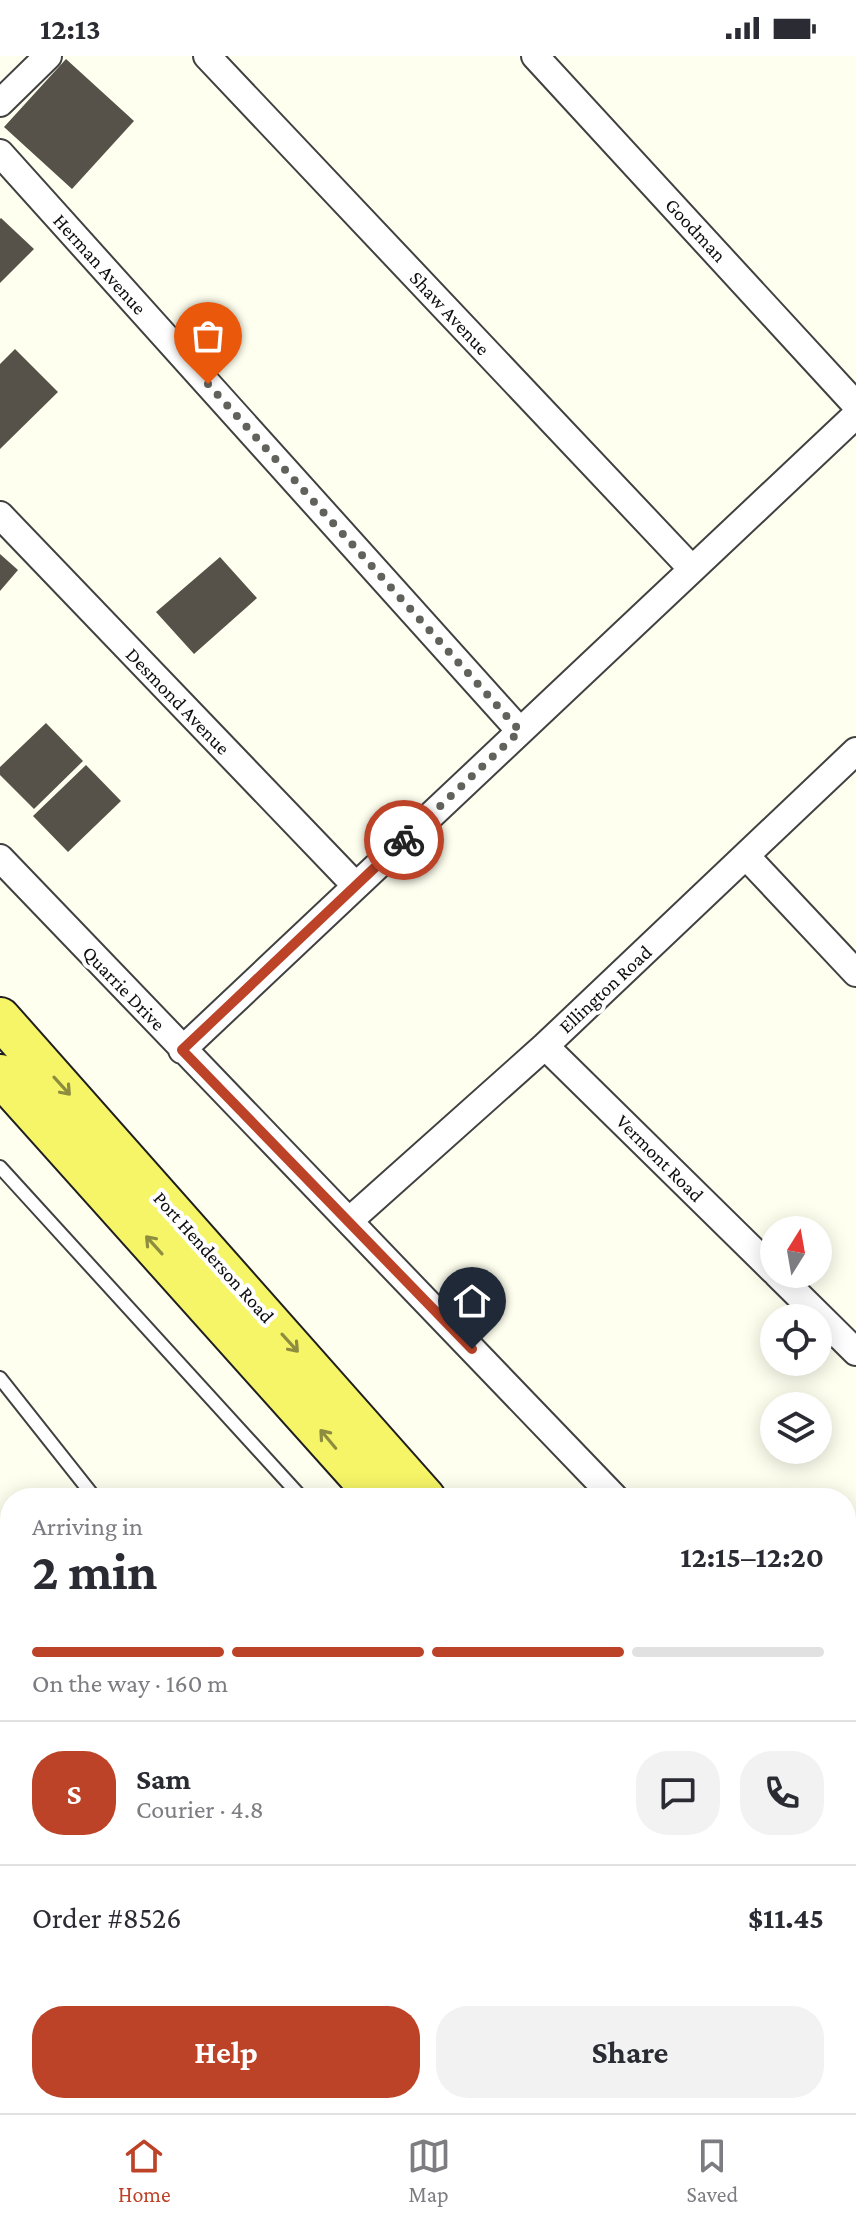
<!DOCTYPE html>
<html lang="en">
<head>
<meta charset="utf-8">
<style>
  body { margin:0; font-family:"Crimson Pro",serif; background:#f2f2f3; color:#2b2b33; height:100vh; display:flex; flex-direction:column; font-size:30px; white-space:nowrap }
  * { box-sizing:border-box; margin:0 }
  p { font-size:26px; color:#7c7c81 }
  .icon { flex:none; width:44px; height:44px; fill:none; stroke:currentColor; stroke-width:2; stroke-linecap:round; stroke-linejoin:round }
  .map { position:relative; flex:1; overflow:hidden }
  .side { position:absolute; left:0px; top:1432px; width:856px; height:626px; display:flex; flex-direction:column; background:#fff; border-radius:32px 32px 0 0; box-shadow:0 4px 20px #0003 }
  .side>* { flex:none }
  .needle { width:52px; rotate:11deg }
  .buttons { position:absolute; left:760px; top:1160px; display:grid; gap:16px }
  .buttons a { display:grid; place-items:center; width:72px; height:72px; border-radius:50%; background:#fff; box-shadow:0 4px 20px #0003; font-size:40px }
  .pin { position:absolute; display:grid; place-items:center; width:68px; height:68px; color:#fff; margin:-82px -34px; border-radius:50% 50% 50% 0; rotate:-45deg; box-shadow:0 0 8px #0007 }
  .pin .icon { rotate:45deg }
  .courier { position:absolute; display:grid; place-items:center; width:80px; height:80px; margin:-40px; border:6px solid #bc4327; border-radius:50%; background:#fff; color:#222; box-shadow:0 2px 10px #0007 }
  .headline em { font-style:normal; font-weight:700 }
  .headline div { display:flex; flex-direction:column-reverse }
  .headline { display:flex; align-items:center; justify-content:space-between; height:136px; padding:0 32px }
  h1 { font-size:52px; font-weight:700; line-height:60px }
  .bar { display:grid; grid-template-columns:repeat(4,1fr); gap:12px 8px; align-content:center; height:96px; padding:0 32px }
  .bar i { height:10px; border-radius:6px; background:#e1e1e2 }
  .bar .current { background:#bc4327 }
  .bar p { grid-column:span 4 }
  .line { display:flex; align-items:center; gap:20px; padding:0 32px; border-top:2px solid #e1e1e2 }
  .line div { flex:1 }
  .round { display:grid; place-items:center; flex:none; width:84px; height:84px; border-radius:32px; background:#f2f2f3 }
  .action { display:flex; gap:16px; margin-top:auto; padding:16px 32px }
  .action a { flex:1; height:92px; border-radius:32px; background:#bc4327; color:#fff; font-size:32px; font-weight:700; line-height:92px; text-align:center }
  .action a+a { background:#f2f2f3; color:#2b2b33 }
  .status { display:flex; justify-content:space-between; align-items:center; height:56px; padding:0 40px; background:#fff; direction:ltr }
  .status svg { height:22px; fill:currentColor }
  .dock { display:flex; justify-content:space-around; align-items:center; height:112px; border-top:2px solid #e1e1e2; background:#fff; font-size:22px; color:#7c7c81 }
  .dock a { display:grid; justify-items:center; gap:4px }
  .dock .current { color:#bc4327 }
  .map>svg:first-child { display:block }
  .building { fill:#56524a }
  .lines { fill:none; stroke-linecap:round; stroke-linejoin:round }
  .lane-casing { stroke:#414141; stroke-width:16 }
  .street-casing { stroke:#414141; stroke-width:30 }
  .primary-casing { stroke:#1f1f1f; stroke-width:44 }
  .lane { stroke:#fff; stroke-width:12 }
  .street { stroke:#fff; stroke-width:26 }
  .primary { stroke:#f6f567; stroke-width:40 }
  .oneway { stroke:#8e8d3f }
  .done { stroke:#62625d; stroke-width:8; stroke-dasharray:0 14.4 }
  .route { stroke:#bc4327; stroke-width:10 }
  .labels { text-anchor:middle; stroke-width:8; stroke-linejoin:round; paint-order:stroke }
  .street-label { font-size:20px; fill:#0e0e0e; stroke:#fff }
</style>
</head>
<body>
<div class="status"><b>12:13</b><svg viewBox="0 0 49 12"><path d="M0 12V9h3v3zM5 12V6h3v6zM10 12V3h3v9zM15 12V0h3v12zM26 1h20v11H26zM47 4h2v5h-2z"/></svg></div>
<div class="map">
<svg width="856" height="2057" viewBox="0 0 856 2057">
  <rect width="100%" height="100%" fill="#feffef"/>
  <path class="building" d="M66,3L134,65L72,133L4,71Z
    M1,162L34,193L0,227V163Z
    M15,293L58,336L0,393V308Z
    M0,498L18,514L0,535Z
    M220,501L257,542L194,598L156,556Z
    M46,667L83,705L34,753L0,719V711Z
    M86,709L121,745L68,796L33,760Z"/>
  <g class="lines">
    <g class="lane-casing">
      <path id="lane" d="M0,1111L302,1442
        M0,1322L95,1442
        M0,1676L10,1688
        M0,1810L10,1823
        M0,1869L10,1843
        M0,2003L10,1994
        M802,2048L809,2057
        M120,2057L128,2048"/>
    </g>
    <g class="street-casing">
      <path id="street" d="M207,0L692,513
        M535,0L856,349
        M0,47L48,0
        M0,97L520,675
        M0,459L356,830
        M746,800L856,917
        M0,802L615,1442
        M545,990L774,1215
        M182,994L856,359
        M349,1165L545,990L856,695
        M777,1218L856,1296
        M846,1682L856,1692"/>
    </g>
    <g class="primary-casing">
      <path id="primary" d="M0,962L425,1442
        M0,1019L379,1442
        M846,1813L856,1815
        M846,1953L856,1977
        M839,2048L843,2057"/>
    </g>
    <use href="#lane" class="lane"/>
    <use href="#street" class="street"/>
    <use href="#primary" class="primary"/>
  </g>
  <defs><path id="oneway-shaft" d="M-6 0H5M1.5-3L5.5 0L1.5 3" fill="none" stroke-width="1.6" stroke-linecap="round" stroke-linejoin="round" transform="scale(2)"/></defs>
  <g class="oneway">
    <use href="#oneway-shaft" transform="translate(62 1030) rotate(48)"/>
    <use href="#oneway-shaft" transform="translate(154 1189) rotate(-132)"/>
    <use href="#oneway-shaft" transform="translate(290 1287) rotate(48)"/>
    <use href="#oneway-shaft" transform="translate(328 1383) rotate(-130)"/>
  </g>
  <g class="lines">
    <path class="done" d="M208,328L520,675L404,784"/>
    <path class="route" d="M404,784L182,994L472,1293"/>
  </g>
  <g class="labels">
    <g class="street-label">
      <text transform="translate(696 174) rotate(47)" y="7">Goodman</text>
      <text transform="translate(100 208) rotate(48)" y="7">Herman Avenue</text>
      <text transform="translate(450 257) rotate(47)" y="7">Shaw Avenue</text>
      <text transform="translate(178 645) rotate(46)" y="7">Desmond Avenue</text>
      <text transform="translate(124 932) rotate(46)" y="7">Quarrie Drive</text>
      <text transform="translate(605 933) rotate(-43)" y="7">Ellington Road</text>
      <text transform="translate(660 1102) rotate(45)" y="7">Vermont Road</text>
      <text transform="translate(214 1201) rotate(48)" y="7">Port Henderson Road</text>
    </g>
  </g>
</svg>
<div class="buttons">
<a><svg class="needle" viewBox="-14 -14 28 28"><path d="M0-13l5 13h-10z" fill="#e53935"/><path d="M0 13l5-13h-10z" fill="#7c7c81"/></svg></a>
<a><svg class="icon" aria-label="locate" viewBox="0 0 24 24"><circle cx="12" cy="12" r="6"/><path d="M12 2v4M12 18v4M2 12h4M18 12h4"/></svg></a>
<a><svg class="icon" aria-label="layers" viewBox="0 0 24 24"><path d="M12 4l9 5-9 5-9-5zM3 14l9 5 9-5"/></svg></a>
</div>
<div class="pin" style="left:208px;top:328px;background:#ea580c"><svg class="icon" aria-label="bag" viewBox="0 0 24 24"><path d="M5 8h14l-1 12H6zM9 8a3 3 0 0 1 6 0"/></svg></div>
<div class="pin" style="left:472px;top:1293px;background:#1f2937"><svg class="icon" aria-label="home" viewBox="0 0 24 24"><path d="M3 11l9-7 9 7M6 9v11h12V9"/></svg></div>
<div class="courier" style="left:404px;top:784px"><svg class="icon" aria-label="bike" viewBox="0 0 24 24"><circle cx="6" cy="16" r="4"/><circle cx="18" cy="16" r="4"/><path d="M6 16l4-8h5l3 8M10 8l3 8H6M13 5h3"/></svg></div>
<section class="side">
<div class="headline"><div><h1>2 min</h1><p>Arriving in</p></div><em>12:15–12:20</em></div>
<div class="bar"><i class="current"></i><i class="current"></i><i class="current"></i><i></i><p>On the way · 160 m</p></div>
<div class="line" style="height:144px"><b class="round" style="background:#bc4327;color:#fff">S</b><div><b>Sam</b><p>Courier · 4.8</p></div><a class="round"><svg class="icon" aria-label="chat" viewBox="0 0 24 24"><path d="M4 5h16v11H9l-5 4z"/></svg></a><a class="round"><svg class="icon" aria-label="phone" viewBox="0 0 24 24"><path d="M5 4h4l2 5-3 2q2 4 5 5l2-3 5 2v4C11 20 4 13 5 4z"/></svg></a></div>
<div class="line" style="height:104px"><div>Order #8526</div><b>$11.45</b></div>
<div class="action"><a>Help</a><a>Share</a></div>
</section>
</div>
<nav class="dock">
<a class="current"><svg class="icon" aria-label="home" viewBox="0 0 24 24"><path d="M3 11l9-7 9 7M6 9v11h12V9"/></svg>Home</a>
<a><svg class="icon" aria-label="map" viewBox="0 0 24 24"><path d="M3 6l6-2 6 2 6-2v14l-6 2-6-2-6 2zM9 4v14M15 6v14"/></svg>Map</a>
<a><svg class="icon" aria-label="saved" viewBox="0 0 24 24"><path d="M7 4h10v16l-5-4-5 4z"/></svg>Saved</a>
</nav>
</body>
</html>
